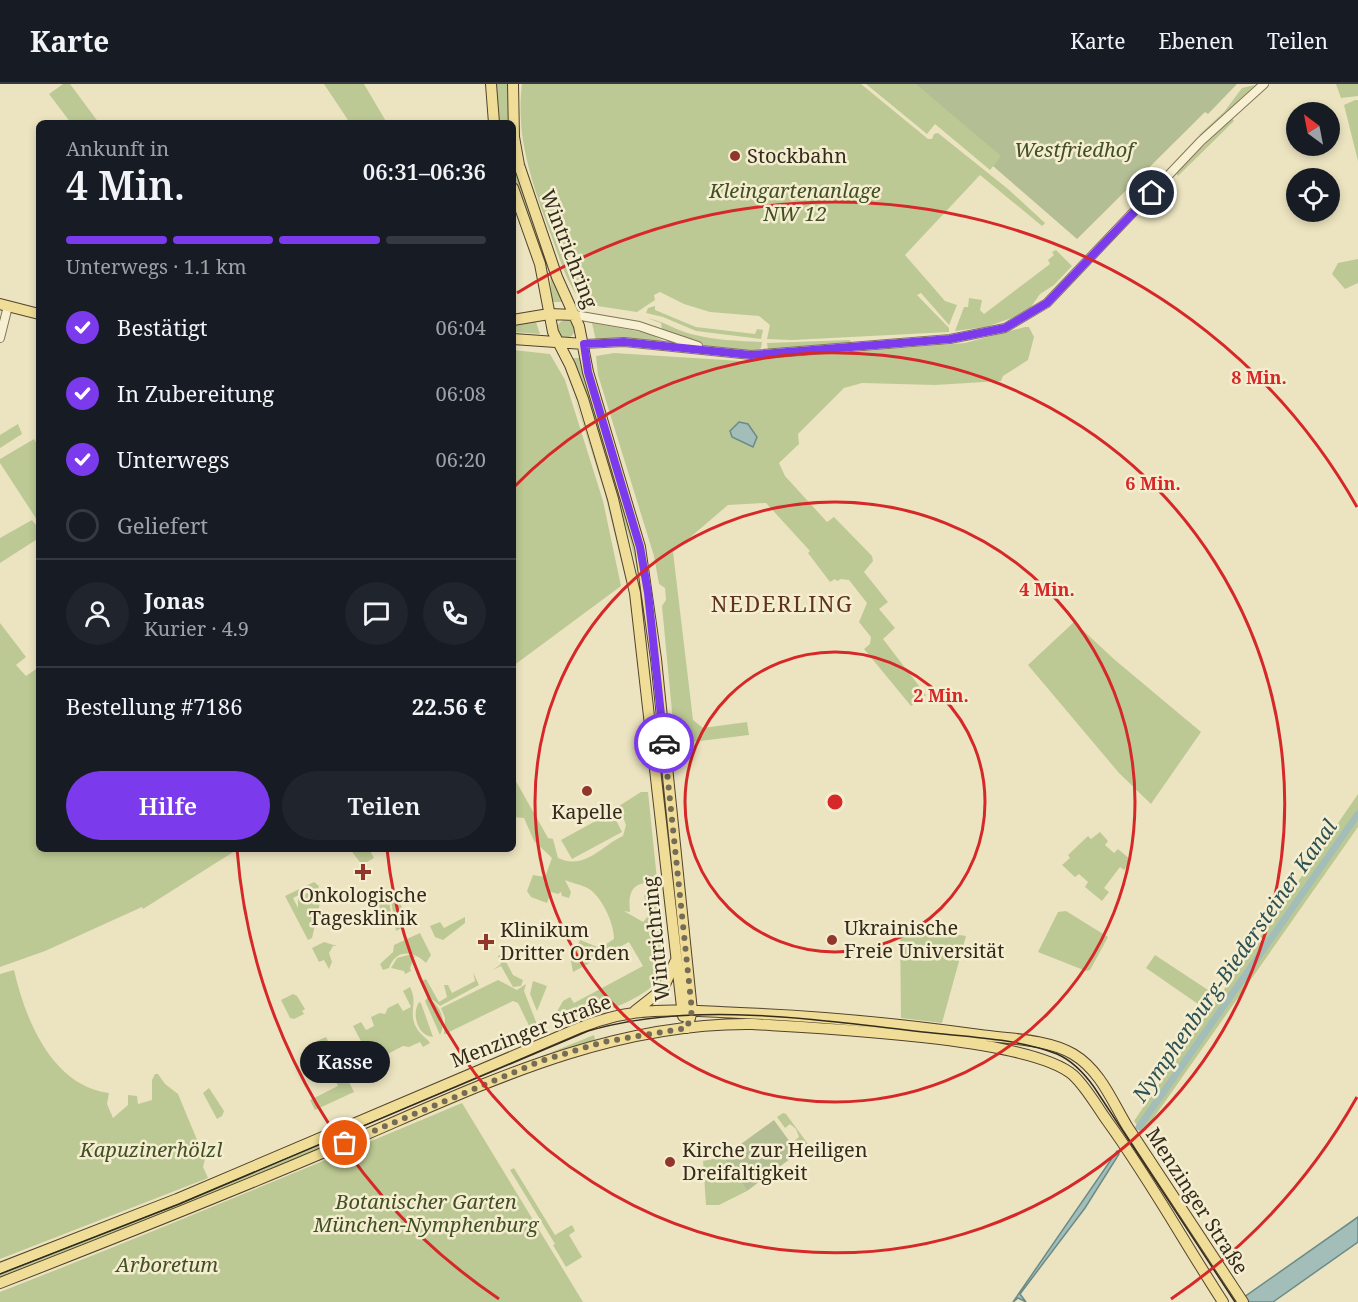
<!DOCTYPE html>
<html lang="de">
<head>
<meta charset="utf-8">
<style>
  body { margin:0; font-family:"Noto Serif",serif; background:#20242c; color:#f1f3f6; height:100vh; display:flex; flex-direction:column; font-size:22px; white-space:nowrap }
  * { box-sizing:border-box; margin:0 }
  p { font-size:20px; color:#9ea1a6 }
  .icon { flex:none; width:33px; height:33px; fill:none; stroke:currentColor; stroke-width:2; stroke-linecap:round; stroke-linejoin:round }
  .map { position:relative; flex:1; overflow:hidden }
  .panel { position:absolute; left:36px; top:36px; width:480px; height:732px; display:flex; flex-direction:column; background:#171b24; border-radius:9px; box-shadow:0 3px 9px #0003 }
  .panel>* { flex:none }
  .needle { width:39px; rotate:328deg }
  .buttons { position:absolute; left:1286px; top:18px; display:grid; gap:12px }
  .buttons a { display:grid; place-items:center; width:54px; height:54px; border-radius:50%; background:#171b24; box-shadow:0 3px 9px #0003; font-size:30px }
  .pin { position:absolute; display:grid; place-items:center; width:51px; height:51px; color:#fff; margin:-26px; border:3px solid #fff; border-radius:50%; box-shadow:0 2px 6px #0007 }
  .courier { position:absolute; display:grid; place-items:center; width:60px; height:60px; margin:-30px; border:4px solid #7c3aed; border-radius:50%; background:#fff; color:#222; box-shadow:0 2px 8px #0007 }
  .bubble { position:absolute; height:42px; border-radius:21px; background:#171b24; box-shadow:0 3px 9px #0003; font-size:20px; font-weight:600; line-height:42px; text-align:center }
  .head em { font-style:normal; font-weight:600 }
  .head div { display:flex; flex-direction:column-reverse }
  .head { display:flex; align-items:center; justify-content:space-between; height:102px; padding:0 30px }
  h1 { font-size:39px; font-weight:600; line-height:45px }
  .bar { display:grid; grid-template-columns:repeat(4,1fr); gap:9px 6px; align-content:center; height:72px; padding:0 30px }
  .bar i { height:8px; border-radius:4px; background:#363941 }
  .bar .selected { background:#7c3aed }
  .bar p { grid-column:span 4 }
  .line { display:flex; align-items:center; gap:15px; padding:0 30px; border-top:2px solid #363941 }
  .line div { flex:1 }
  .round { display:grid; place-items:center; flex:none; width:63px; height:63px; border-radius:32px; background:#20242c }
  ol { padding:0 30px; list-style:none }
  li { display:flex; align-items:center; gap:18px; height:66px }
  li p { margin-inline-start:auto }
  li .icon { padding:6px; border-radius:50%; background:#7c3aed; color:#fff; stroke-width:4 }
  li:last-child { color:#9ea1a6 }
  li i { width:33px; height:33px; border:3px solid #363941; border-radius:50% }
  .primary-button { display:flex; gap:12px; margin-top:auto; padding:12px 30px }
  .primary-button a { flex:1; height:69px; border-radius:36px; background:#7c3aed; color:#fff; font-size:24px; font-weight:600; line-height:69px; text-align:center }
  .primary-button a+a { background:#20242c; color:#f1f3f6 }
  header { display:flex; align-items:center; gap:36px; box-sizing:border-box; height:84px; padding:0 30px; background:#171b24; border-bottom:2px solid #363941 }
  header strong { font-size:28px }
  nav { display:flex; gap:33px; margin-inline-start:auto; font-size:21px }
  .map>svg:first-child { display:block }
  .green { fill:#bdc994; fill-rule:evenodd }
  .cemetery { fill:#b4be94 }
  .water { fill:#a3beb9; stroke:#6a8b87; stroke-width:1.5 }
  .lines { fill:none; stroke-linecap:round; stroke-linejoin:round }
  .canal { stroke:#a3beb9; stroke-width:7 }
  .minor-casing { stroke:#847559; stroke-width:10 }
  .major-casing { stroke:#52422d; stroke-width:12 }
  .minor { stroke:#f7f0d2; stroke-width:8 }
  .major { stroke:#efdd98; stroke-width:10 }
  .tram { stroke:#342b1d; stroke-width:1.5 }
  .done { stroke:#746c56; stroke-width:6; stroke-dasharray:0 10.8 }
  .route { stroke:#7c3aed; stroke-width:8 }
  .ring { fill:none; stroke:#d62828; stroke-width:3 }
  .poi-dot { fill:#91362b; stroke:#f4edcf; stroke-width:2 }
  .labels { text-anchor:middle; stroke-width:5; stroke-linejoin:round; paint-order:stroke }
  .park-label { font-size:20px; font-style:italic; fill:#405024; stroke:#f4edcf }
  .poi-label { font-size:20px; fill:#342b1d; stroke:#f4edcf; text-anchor:start }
  .street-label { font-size:20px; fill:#342b1d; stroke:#f4edcf }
  .water-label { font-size:21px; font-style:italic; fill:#2c5153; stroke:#f4edcf }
  .quarter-label { font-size:22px; letter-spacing:1.5px; fill:#5f331e; stroke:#f4edcf }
  .centre { fill:#d62828; stroke:#f4edcf; stroke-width:3 }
  .ring-label { font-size:18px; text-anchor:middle; font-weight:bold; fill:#d62828; stroke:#f4edcf; stroke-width:5; stroke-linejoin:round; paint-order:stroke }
</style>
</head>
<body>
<header>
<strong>Karte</strong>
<nav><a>Karte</a><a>Ebenen</a><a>Teilen</a></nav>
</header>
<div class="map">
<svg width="1358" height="1218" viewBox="0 0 1358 1218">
  <rect width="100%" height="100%" fill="#ece4c0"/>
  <path class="green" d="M63,0H70L99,39H71L49,10Z
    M324,0H364L387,39H350Z
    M496,0H508V39H499Z
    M522,0H861L928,55H932L934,50L938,49L1008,105L1045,139L1042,142L980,91L905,171L945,217L957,221L949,241L921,209L917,211L949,244V248L792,256L767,255L770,241L759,232L710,228L684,220L660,208L654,211L655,216L637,228L584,220C568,203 561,179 553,156C534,105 515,55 522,0Z
    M866,0H915L1002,72L990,86L935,40L927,50Z
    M1336,0H1358V12L1341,14Z
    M1255,1L1201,52L1199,51L1224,28L1242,4Z
    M1355,16H1358V77L1344,21Z
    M1232,34L1234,37L1178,92L1176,89Z
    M513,75L563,218H552L550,190L541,169L513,89Z
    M1056,166L1072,182L1054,201L1040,210L1031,223L1020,231L986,243L955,247L964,223H968L969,214L982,216L980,226L984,230L1050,180L1048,176L1054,171L1052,168Z
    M1358,175V199L1345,205L1332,190L1338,179Z
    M655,222V226L696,243L755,250L757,245L763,246L761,255L696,247L663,233L646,229L648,224Z
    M647,234C664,237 675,246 691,250C714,256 738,257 762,258L761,264C740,278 683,255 662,246L661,239Z
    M535,235L540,250L513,248V239Z
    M557 245a9 9 0 1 1 18 0a9 9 0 1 1-18 0Z
    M592,239L647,249L666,258L596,257Z
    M1025,243H1029L1034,253L1028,276L1003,292L1001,297L935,301L862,299L844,304L798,350L799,360L779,379L785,392L827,438L834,433L872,472L873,477L864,488L888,518L879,525L895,544L883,555L926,611L911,622L864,565L870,560L871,553L859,538L867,519L849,496L841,495L837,497L835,495L830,498L808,469L810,467L766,419L728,421L673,468L693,636L703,644L747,638L749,651L675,660L662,522L666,516L665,504L659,500L654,472L598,291L596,272L614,269L741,277L965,259Z
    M850,256L851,259L768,266L767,259Z
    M513,266L550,270L565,296L603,417L621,502L513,582Z
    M572,274H581L632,446L642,494H639L630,455Z
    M570,299L607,410L628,496L626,497L605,410Z
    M18,340L22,350L0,364V351Z
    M34,355L39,363V439L0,379V375Z
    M32,436L36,441L39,440V454L0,479V454Z
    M1074,538L1115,576L1201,648L1151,720L1119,689L1028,581Z
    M0,539L26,573L16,581L26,592L39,583V765H238L143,825L142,823L45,867L0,883Z
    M513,692L548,754L553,755L558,774C585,787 602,761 623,752L626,741L619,722L641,708H648L666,883C653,917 596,929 564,942L555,931L563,917L570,913L574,919L643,882L629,858L573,888L571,877L580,856L600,864L614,855C614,840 604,818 592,807C585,801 574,800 565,796L571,808L569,814L562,812L561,808L558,810L551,808L547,819L531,813L527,807L533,791L545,793L552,774L534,757L524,734L513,733ZM645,799L648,808L644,812L650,830L643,838L624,827L630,828C629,817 628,801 645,799Z
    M1358,710V743L1143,1049L1134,1037Z
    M612,728L622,748L572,775L561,756Z
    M1100,748L1108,757L1105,761L1114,769L1118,765L1131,776L1124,786L1120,783L1104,804L1109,808L1102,817L1085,803L1088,798L1079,790L1075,793L1062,781L1070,774L1068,771L1088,752L1091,755Z
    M350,765H369L374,774L362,781Z
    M314,798L319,802L317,808L310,805L293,814L298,824V814L309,808L319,812L317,818L320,819L312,854L308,856L285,812Z
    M394,808L407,833L404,835L407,841L396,847L390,810Z
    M388,811L393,840L389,842L376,816Z
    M1066,827L1108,853L1090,886L1086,887L1038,868L1058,828Z
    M465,833V839L443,856L435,853L430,842L440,838L444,844Z
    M902,842L966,852L942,939L901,934L900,844Z
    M420,849L431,871L426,879C415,868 397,863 389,884L383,886L380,880L393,868L394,861Z
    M324,858L337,862H333L329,869L332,878L329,885L324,876L319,878L312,864Z
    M502,870L513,891L523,896L521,902L513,903L501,882L493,886L501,880L498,872Z
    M408,871L415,872L410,884L411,887L405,890L404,887L391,884L397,874Z
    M1155,871L1208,906L1198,920L1146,884Z
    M14,886C25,935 52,1002 109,1009L107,1020L113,1034L128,1021V1011L137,1012L138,1020L152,1016V996L155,990H158L165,1000L178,1010L205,1075L203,1083L208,1094L0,1175V890Z
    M473,888L479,901L440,922L427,911L420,898L426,895L439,918L447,913L444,901H448L452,909L475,897Z
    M498,896L517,906L526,900L524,907L540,948L533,950L518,919L513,917L449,948V950H444L445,934L441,924Z
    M533,897L547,902L537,927L530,910Z
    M410,903C418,919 409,926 415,941C418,949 427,954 430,959L423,963L420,958L409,963L403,962L372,978L353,942L361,938L366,946L374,942L371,933L380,929L385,930L388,924L398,919L403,927L411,923L403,907Z
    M293,910L297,912L305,925L302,927L304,930L294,935L290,934L281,916Z
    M427,914C441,921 447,937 440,951L425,917Z
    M419,918L421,919L433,953C418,952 411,931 419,918Z
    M594,951L595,956L550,969L436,1015Z
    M326,953L354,1008L315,1026L310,1016L338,1002L317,957Z
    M209,1004L224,1027L222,1032L217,1035L203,1009Z
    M462,1019L583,1218H0V1208C156,1147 309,1083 462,1019Z
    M783,1029L786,1030L808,1060L802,1067L794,1057L799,1053L796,1045L790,1040L785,1044L777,1033Z
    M344,1049L347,1055L0,1195V1188Z
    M723,1073L747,1107L719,1121H706L703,1077Z
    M514,1084L555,1151L572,1141L575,1147L569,1151L582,1173L566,1183L553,1161L555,1160L510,1086Z"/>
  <path class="cemetery" d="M915,0H1237L1208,30L1205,28L1077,155L993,82L1001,72Z
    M774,1036L798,1069L747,1107L723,1073Z"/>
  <path class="water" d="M739,338L748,340L757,353L753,363L732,353L730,347Z
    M1117,1067L1119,1070L1085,1124L1020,1210L1026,1218L1018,1214L1013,1218Z
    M1358,1133V1158L1273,1218H1237Z"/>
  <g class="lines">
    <path class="canal" d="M1139,1043L1358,730"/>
    <g class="minor-casing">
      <path id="minor" d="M575,231L639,242L698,262
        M0,254L8,222
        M584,260L624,258L751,271L950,255L1005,244L1047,219L1201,57L1264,0"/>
    </g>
    <g class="major-casing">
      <path id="major" d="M491,0L494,39
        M513,0L514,53L519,81L557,193L579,242L588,288L640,463L656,575L692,927L687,944
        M513,104L540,180L553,248L570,281L583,315L613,415L635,509L683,932
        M0,220L39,230
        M513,236L549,230L575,231
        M513,255L584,260
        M635,927L663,905L675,878
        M0,1184L177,1115L579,944C604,934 627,928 654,927C683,925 712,928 740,929C821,932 901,940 980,951C1009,955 1048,955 1073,970C1100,986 1112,1017 1127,1042L1243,1218
        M0,1199C110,1156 219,1113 327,1067C466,1009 599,938 753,940C817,944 1030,953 1073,991C1087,1004 1097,1023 1108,1038C1150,1096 1184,1158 1223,1218"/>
    </g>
    <use href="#minor" class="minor"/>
    <use href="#major" class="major"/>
    <path class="tram" d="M0,1190L179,1120L588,947C693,916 816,936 923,948C967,953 1016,954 1057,970C1073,977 1084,989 1094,1003L1235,1218"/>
  </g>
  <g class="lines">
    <path class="done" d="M345,1059L541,977L603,958L687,944L692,927L664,659"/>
    <path class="route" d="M664,659L648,509L640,463L588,288L584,260L624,258L751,271L950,255L1005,244L1047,219L1152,109"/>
  </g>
  <g class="ring">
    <circle cx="835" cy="718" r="150"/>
    <circle cx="835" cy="718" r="300"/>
    <path d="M514 403A450 450 0 1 1 387 765"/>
    <path d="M1357 1013A600 600 0 0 1 1171 1215M499 1215A600 600 0 0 1 237 765M517 209A600 600 0 0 1 1357 423"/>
  </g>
  <g class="poi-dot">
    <circle cx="735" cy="72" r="6"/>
    <circle cx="587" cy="707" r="6"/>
    <path d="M360 779h6v6h6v6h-6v6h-6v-6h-6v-6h6z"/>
    <circle cx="832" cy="856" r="6"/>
    <path d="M483 849h6v6h6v6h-6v6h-6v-6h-6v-6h6z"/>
    <circle cx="670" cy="1078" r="6"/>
  </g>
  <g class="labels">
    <g class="park-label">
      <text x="1074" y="73">Westfriedhof</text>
      <text x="795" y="114">Kleingartenanlage<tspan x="795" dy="23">NW 12</tspan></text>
      <text x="151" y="1073">Kapuzinerhölzl</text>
      <text x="426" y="1125">Botanischer Garten<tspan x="426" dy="23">München-Nymphenburg</tspan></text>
      <text x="167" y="1188">Arboretum</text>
    </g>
    <g class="poi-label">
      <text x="747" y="79">Stockbahn</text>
      <text x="587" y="735" text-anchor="middle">Kapelle</text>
      <text x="363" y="818" text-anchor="middle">Onkologische<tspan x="363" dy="23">Tagesklinik</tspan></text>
      <text x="844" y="851">Ukrainische<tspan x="844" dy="23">Freie Universität</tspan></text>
      <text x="500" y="853">Klinikum<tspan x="500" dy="23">Dritter Orden</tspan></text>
      <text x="682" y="1073">Kirche zur Heiligen<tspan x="682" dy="23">Dreifaltigkeit</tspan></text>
    </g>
    <g class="street-label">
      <text transform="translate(569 165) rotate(69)" y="7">Wintrichring</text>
      <text transform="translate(656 855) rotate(-96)" y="7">Wintrichring</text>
      <text transform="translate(531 947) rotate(-21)" y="7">Menzinger Straße</text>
      <text transform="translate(1197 1117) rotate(57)" y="7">Menzinger Straße</text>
    </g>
    <g class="water-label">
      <text transform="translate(1235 877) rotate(-55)" y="7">Nymphenburg-Biedersteiner Kanal</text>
    </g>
    <g class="quarter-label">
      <text x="782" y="528">NEDERLING</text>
    </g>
  </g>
  <circle cx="835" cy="718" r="9" class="centre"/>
  <g class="ring-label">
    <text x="1259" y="300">8 Min.</text>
    <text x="1153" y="406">6 Min.</text>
    <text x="1047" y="512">4 Min.</text>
    <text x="941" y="618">2 Min.</text>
  </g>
</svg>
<div class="buttons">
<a><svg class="needle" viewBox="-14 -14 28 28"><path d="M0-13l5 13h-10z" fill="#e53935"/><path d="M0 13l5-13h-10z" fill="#9ea1a6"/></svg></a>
<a><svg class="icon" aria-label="locate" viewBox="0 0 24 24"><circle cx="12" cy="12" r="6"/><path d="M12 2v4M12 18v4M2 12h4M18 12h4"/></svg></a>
</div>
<div class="pin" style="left:345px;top:1059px;background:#ea580c"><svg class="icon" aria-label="bag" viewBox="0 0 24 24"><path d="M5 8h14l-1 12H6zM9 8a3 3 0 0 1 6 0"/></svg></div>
<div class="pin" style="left:1152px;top:109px;background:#1f2937"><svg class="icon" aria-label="home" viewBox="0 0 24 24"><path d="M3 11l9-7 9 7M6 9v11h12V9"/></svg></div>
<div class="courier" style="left:664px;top:659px"><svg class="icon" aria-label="car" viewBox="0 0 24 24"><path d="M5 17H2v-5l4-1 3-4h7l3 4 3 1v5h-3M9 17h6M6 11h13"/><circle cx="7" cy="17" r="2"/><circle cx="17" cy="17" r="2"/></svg></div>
<div class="bubble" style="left:300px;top:957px;width:90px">Kasse</div>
<section class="panel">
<div class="head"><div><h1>4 Min.</h1><p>Ankunft in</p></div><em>06:31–06:36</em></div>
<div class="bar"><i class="selected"></i><i class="selected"></i><i class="selected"></i><i></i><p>Unterwegs · 1.1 km</p></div>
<ol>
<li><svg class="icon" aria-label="check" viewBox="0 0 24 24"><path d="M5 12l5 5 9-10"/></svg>Bestätigt<p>06:04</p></li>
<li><svg class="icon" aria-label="check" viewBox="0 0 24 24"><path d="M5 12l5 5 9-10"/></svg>In Zubereitung<p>06:08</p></li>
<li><svg class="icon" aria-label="check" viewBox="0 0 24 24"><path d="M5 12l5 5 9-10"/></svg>Unterwegs<p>06:20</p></li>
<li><i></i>Geliefert</li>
</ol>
<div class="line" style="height:108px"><a class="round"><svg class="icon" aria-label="person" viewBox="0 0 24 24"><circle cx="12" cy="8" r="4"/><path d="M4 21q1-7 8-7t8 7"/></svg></a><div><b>Jonas</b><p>Kurier · 4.9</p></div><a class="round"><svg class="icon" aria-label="chat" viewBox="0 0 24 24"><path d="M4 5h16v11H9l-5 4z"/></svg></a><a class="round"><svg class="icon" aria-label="phone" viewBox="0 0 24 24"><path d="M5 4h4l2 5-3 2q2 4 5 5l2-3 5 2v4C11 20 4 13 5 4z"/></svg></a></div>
<div class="line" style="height:78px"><div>Bestellung #7186</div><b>22.56 €</b></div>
<div class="primary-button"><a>Hilfe</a><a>Teilen</a></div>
</section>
</div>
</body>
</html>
